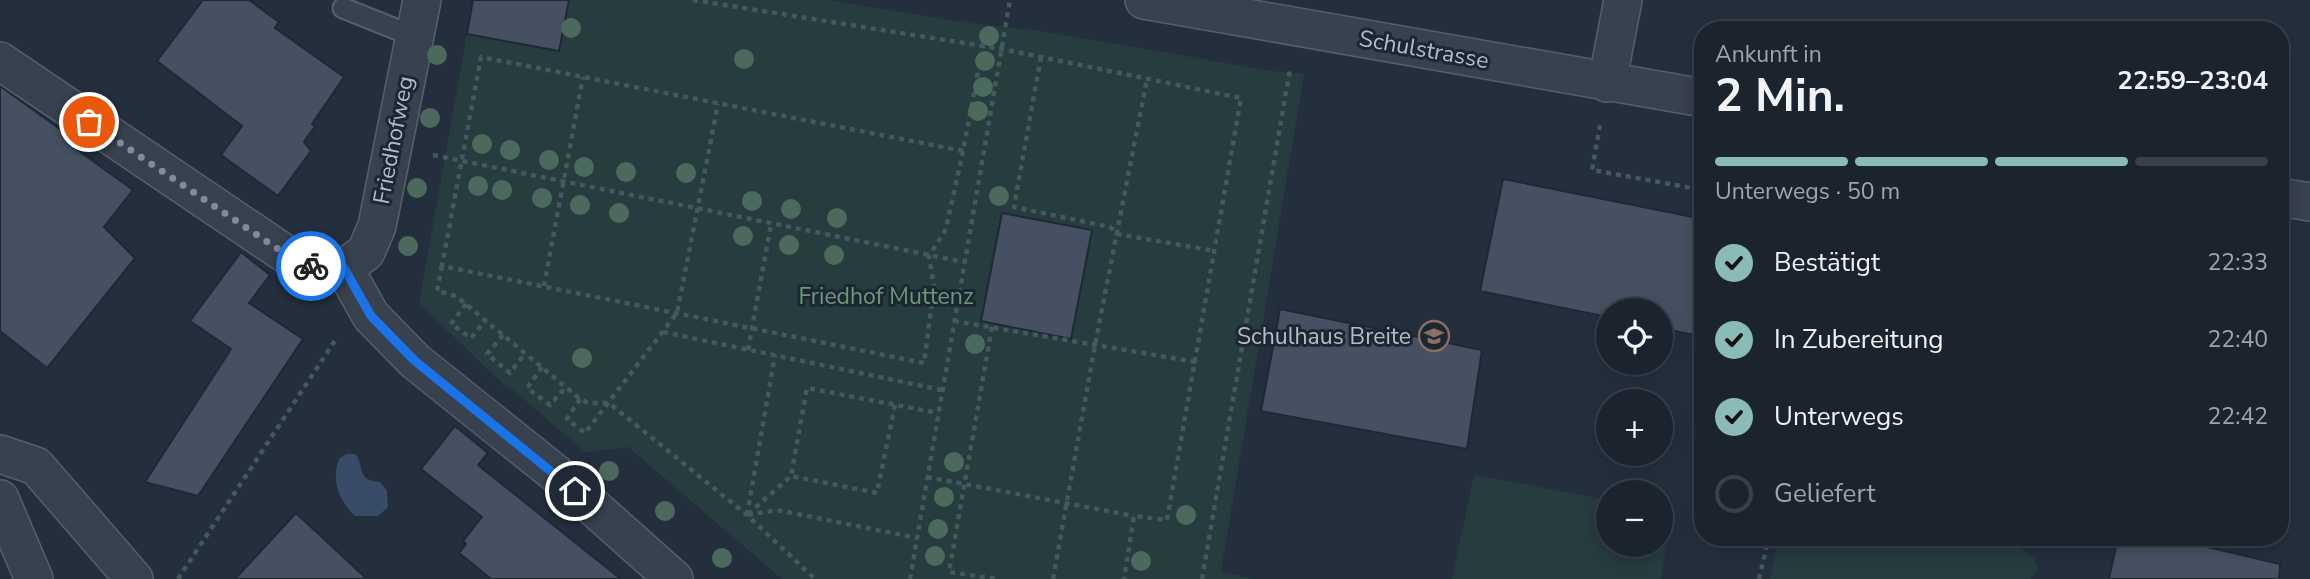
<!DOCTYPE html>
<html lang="de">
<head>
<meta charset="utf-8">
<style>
  body { margin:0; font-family:"Nunito Sans",sans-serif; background:#282f3a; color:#f1f3f6; height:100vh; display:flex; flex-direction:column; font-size:26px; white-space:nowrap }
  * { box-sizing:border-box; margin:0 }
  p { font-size:23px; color:#a0a4aa }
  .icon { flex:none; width:38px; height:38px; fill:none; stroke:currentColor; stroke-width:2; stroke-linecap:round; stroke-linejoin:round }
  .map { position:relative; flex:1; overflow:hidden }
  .panel { position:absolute; left:1694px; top:21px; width:595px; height:525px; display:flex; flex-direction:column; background:#1b232e; border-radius:28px; box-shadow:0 4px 18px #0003,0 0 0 2px #39404a }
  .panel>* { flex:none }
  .buttons { position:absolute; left:1596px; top:298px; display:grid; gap:14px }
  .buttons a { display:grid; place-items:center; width:77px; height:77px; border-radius:50%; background:#1b232e; box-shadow:0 4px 18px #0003,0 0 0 2px #39404a; font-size:35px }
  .pin { position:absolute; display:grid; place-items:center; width:60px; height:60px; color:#fff; margin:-30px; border:4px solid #fff; border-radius:50%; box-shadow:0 2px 7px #0007 }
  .courier { position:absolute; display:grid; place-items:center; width:70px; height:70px; margin:-35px; border:5px solid #1a73e8; border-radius:50%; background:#fff; color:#222; box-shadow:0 2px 9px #0007 }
  .summary em { font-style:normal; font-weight:700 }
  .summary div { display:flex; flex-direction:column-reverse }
  .summary { display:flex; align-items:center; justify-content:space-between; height:119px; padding:0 21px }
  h1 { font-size:46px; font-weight:700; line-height:52px }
  .bar { display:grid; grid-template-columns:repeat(4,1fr); gap:10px 7px; align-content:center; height:84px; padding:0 21px }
  .bar i { height:9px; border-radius:5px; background:#39404a }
  .bar .selected { background:#8bbbb9 }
  .bar p { grid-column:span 4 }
  ol { padding:0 21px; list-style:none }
  li { display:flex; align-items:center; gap:21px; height:77px }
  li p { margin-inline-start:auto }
  li .icon { padding:7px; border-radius:50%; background:#8bbbb9; color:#111; stroke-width:4 }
  li:last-child { color:#a0a4aa }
  li i { width:38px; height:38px; border:4px solid #39404a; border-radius:50% }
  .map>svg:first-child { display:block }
  .green { fill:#263c3f }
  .water { fill:#394c67 }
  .building { fill:#455162; stroke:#1f2835; stroke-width:2 }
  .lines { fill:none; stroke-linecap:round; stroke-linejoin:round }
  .service-casing { stroke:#565f6c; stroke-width:23 }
  .minor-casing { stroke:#565f6c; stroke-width:40 }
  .path { stroke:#44595c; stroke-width:4.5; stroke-dasharray:5 5; stroke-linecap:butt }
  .service { stroke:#38414e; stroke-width:19 }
  .minor { stroke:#38414e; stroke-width:37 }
  .tree { fill:#4b6a5d }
  .done { stroke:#828b98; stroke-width:7; stroke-dasharray:0 12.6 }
  .route { stroke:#1a73e8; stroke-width:9 }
  .labels { text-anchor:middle; stroke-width:6; stroke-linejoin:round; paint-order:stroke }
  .street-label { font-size:23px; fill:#b4bcc9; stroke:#1d2633 }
  .park-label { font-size:23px; fill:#6b9a76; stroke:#1d2633 }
  .poi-label { font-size:23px; fill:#b4bcc9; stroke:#1d2633; text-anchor:end }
</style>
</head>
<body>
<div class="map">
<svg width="2310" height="579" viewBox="0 0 2310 579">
  <rect width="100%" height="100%" fill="#242f3e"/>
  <path class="green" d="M473,0H827L983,25L1035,30L1272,71L1304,74L1221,572L1255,579H782L628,447L585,452L511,388H507L419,303Z
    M1474,475L1608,500V544H1661V510L1672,512L1661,579H1452Z
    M1779,537H2027L2018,547L2034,558L2038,569L2030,579H1770Z"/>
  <path class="water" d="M346,454H356C365,471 357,480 380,482L387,491L388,507L378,516H355C339,500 331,482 339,459Z"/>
  <path class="building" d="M203,0H249L279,22L275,28L344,77L312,124L315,126L304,142L311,151L278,196L221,155L242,126L157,61Z
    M473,0H569L559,51L467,34Z
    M0,86L71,137L68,143L133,190L104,227L135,258L47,368L0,331Z
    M1503,179L1703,219V337L1661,328V310H1608V317L1480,291Z
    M1002,213L1092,230L1071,339L981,321Z
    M241,252L270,275L249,303L303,339L198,496L145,482L231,349L190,321Z
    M1280,309L1482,350L1467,449L1261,411Z
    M455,426L488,453L478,465L621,579H491L459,553L466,544L463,541L482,517L421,469Z
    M296,513L367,579H235Z
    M2118,537H2165L2280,564L2279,579H2109Z"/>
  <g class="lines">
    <g class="service-casing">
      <path id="service" d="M343,8L413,36"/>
    </g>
    <g class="minor-casing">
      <path id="minor" d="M1144,0L1703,98
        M0,61L290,257L319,269L344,268L371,316L415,361L555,473L674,579
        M1607,83L1623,0
        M2280,197L2310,202
        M344,268L366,252L377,226L422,0
        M0,454L36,466L134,579
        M0,499L34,579"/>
    </g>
    <path class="path" d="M693,0L1002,49L1241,98L1167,520L1134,516L1124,579
      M1041,57L1014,207L1110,227L1117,234L1215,251
      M1600,125L1592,170L1703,190
      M963,151L946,229L929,256L934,287L924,363L442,266L481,57L963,151L983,46
      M433,155L964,262
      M442,266L437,291L456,296L580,399L588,403H609L747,515L815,579
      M544,286L583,77
      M466,304L451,324L471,338L486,320
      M954,321L1196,362
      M992,327L949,572L996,579
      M663,332L942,390
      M503,335L487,354L510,373L525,353
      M748,350L771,224
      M542,367L527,388L550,405L566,387
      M580,399L567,419L585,433L677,313L718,104
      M895,405L877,493L791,476L807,388L938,413
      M927,477L1134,516
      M748,514L791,476
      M747,515L775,355
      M748,515L777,510L917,538
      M178,579L336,339
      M910,579L1010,0
      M1053,579L1095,345L1147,79
      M1202,579L1290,69
      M1759,579L1769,537"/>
    <use href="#service" class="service"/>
    <use href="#minor" class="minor"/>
  </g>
  <g class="tree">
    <circle cx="571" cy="28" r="10"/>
    <circle cx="989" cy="36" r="10"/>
    <circle cx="437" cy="55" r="10"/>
    <circle cx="744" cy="59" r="10"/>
    <circle cx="985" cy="61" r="10"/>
    <circle cx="983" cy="87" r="10"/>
    <circle cx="978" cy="111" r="10"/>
    <circle cx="430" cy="118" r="10"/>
    <circle cx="482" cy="144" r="10"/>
    <circle cx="510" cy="150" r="10"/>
    <circle cx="549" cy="160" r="10"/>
    <circle cx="584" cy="167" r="10"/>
    <circle cx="626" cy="172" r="10"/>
    <circle cx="686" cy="173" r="10"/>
    <circle cx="478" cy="186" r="10"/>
    <circle cx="417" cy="188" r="10"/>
    <circle cx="502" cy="190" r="10"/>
    <circle cx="999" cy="196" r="10"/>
    <circle cx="542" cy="198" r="10"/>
    <circle cx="752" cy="201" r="10"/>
    <circle cx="580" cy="205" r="10"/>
    <circle cx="791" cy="209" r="10"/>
    <circle cx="619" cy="213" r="10"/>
    <circle cx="837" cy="218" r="10"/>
    <circle cx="743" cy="236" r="10"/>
    <circle cx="789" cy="245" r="10"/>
    <circle cx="408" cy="246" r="10"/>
    <circle cx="834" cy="255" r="10"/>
    <circle cx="975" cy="344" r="10"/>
    <circle cx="582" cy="358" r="10"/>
    <circle cx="954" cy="462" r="10"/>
    <circle cx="609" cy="471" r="10"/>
    <circle cx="944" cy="497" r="10"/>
    <circle cx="665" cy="511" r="10"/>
    <circle cx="1186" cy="515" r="10"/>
    <circle cx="938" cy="529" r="10"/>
    <circle cx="935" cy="556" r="10"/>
    <circle cx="722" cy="558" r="10"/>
    <circle cx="1141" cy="561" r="10"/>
  </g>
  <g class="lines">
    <path class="done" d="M89,122L290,257L311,266"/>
    <path class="route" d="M311,266L319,269L344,268L371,316L415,361L575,491"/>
  </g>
  <defs>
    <g id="school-ring" transform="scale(1.575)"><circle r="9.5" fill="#1d2633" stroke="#8d6e63" stroke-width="1.5"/><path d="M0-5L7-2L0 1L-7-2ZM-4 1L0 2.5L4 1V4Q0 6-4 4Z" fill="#8d6e63"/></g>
  </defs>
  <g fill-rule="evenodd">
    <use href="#school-ring" x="1434" y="336"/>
  </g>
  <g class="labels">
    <g class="street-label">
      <text transform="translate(1424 49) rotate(10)" y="8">Schulstrasse</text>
      <text transform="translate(393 140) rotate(-79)" y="8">Friedhofweg</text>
    </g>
    <g class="park-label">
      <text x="886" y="304">Friedhof Muttenz</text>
    </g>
    <g class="poi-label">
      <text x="1411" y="344">Schulhaus Breite</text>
    </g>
  </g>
</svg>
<div class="buttons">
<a><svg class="icon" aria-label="locate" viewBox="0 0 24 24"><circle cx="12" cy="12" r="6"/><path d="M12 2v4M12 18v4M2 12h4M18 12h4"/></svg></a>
<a>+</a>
<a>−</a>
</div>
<div class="pin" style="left:89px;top:122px;background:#ea580c"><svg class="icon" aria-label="bag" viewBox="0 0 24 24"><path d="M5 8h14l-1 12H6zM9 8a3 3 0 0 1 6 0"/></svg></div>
<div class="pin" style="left:575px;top:491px;background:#1f2937"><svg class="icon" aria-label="home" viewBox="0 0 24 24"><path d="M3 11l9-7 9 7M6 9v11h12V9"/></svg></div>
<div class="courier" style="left:311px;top:266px"><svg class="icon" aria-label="bike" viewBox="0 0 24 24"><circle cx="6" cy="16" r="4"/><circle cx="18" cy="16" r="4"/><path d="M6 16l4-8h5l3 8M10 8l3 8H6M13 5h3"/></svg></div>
<section class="panel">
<div class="summary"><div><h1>2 Min.</h1><p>Ankunft in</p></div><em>22:59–23:04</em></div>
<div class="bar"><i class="selected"></i><i class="selected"></i><i class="selected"></i><i></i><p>Unterwegs · 50 m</p></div>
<ol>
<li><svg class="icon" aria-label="check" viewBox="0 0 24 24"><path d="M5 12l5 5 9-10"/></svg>Bestätigt<p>22:33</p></li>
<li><svg class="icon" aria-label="check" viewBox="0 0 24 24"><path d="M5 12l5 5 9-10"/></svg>In Zubereitung<p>22:40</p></li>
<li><svg class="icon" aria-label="check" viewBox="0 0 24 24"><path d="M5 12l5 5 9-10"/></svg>Unterwegs<p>22:42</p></li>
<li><i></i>Geliefert</li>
</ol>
</section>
</div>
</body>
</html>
